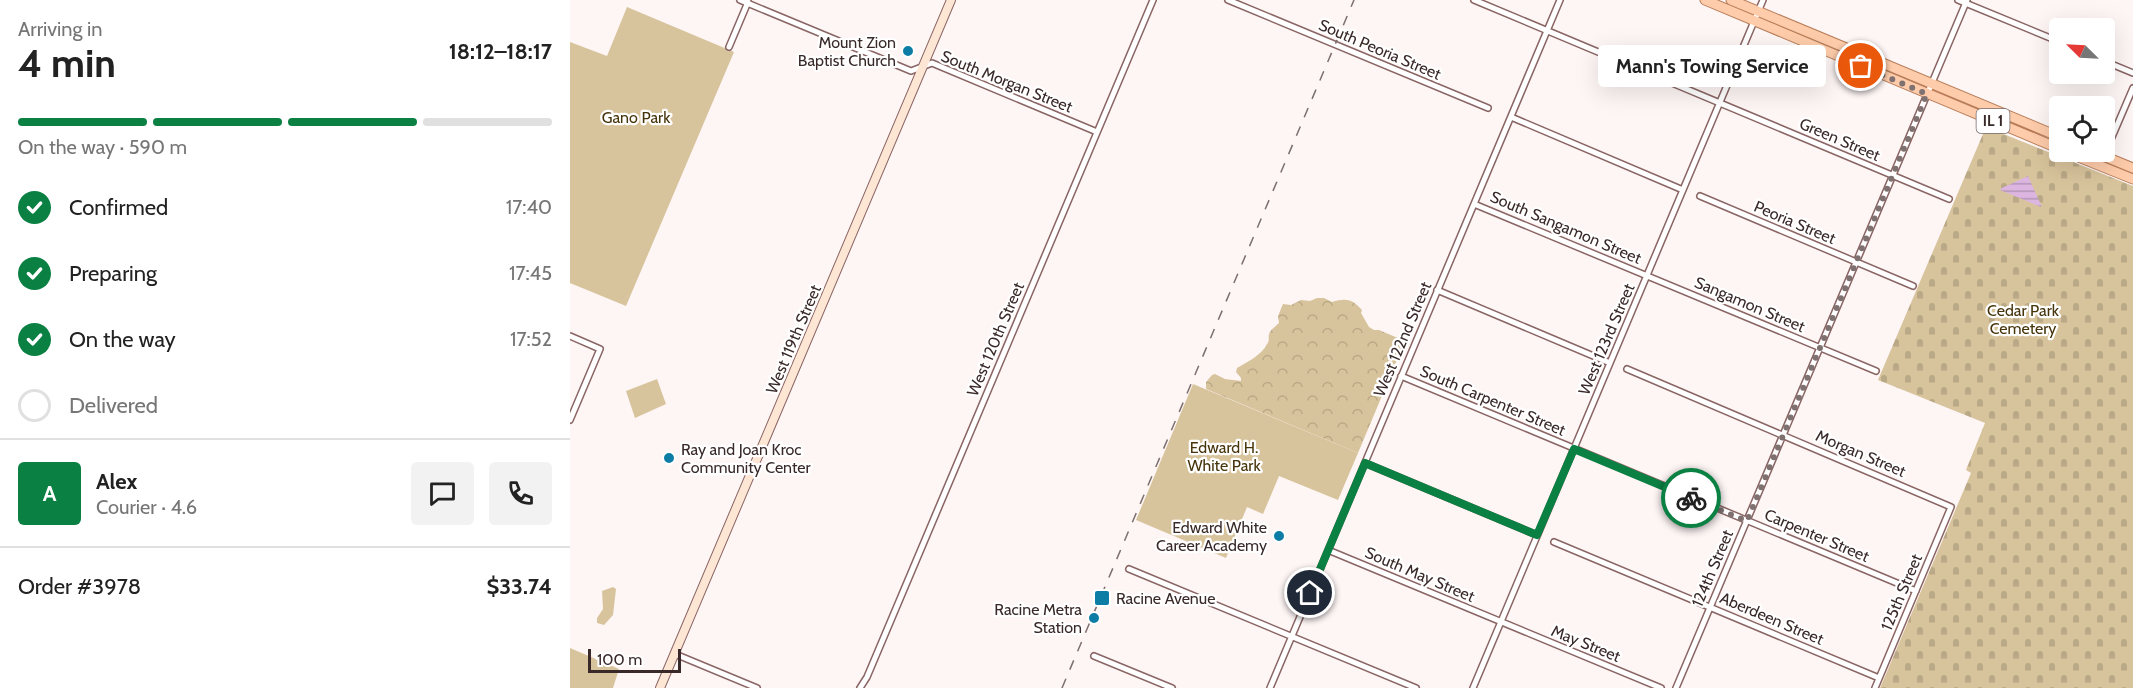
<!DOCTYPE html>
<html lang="en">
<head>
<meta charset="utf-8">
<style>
  body { margin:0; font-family:Cabin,sans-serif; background:#f2f2f2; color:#222; height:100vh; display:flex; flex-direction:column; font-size:22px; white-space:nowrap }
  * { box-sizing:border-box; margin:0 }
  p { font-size:20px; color:#767676 }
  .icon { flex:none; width:33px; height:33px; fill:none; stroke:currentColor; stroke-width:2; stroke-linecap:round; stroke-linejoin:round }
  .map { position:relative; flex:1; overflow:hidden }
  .panel { display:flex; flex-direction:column; background:#fff; width:570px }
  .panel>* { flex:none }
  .needle { width:39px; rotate:294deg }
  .fabs { position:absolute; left:1479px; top:18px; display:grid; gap:12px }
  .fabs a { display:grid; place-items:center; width:66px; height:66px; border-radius:6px; background:#fff; box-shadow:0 6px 24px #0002; font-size:30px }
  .scale { position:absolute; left:18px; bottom:15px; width:93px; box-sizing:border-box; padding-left:6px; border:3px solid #392a29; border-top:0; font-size:16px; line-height:21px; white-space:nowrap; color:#392a29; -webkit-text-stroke:4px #fff; paint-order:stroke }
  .pin { position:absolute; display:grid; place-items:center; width:51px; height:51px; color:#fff; margin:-26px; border:3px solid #fff; border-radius:50%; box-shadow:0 2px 6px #0007 }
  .courier { position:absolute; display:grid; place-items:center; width:60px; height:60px; margin:-30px; border:4px solid #0b8043; border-radius:50%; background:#fff; color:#222; box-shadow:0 2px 8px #0007 }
  .bubble { position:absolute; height:42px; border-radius:6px; background:#fff; box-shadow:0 6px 24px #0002; font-size:20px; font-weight:800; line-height:42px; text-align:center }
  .summary em { font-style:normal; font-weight:800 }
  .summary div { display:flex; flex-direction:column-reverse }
  .summary { display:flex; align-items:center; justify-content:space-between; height:102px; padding:0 18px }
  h1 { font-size:39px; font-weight:800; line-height:45px }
  .bar { display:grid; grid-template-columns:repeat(4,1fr); gap:9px 6px; align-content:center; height:72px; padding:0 18px }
  .bar i { height:8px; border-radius:4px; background:#e0e0e0 }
  .bar .current { background:#0b8043 }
  .bar p { grid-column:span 4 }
  .line { display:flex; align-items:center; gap:15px; padding:0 18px; border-top:2px solid #e0e0e0 }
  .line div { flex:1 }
  .round { display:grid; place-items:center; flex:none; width:63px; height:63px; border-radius:6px; background:#f2f2f2 }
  ol { padding:0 18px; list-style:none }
  li { display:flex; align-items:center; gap:18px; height:66px }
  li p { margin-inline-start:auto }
  li .icon { padding:6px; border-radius:50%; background:#0b8043; color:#fff; stroke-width:4 }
  li:last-child { color:#767676 }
  li i { width:33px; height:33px; border:3px solid #e0e0e0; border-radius:50% }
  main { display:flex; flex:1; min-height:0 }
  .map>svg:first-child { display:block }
  .forest { fill:url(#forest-crowns) }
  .cemetery { fill:url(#cemetery-stones) }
  .park { fill:#d8c49c }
  .water { fill:url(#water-rules) }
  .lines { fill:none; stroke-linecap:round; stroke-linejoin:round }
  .street-casing { stroke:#896563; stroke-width:8 }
  .secondary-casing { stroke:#896563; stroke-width:10 }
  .primary-casing { stroke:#b87d58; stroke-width:11 }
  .street { stroke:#fff; stroke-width:5 }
  .secondary { stroke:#fee6d5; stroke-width:8 }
  .primary { stroke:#feccaa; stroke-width:9 }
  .rail { stroke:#7c6f6e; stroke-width:1.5; stroke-dasharray:10 10; stroke-linecap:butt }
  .done { stroke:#7e7170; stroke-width:6; stroke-dasharray:0 10.8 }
  .route { stroke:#0b8043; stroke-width:8 }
  .poi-dot { fill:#0e7da6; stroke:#fff; stroke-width:2 }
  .labels { text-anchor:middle; stroke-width:4.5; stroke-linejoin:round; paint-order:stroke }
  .shield { fill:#fff; stroke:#746a69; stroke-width:1.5 }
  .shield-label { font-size:15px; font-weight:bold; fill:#392a29 }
  .poi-label { font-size:16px; fill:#392a29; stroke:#fff; text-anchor:end }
  .street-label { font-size:16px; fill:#392a29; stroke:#fff }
  .park-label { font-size:16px; fill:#46340b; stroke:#fff }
</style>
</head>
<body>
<main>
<section class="panel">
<div class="summary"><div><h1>4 min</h1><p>Arriving in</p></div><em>18:12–18:17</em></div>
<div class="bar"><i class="current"></i><i class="current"></i><i class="current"></i><i></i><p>On the way · 590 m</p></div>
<ol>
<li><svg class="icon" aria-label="check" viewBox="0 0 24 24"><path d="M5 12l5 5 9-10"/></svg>Confirmed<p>17:40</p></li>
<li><svg class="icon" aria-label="check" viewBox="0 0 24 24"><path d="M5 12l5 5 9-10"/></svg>Preparing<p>17:45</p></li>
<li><svg class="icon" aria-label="check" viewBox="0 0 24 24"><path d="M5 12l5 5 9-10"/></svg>On the way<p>17:52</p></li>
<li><i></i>Delivered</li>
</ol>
<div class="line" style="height:108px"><b class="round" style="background:#0b8043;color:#fff">A</b><div><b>Alex</b><p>Courier · 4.6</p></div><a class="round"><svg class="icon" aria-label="chat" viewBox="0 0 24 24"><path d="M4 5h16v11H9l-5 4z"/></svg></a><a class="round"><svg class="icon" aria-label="phone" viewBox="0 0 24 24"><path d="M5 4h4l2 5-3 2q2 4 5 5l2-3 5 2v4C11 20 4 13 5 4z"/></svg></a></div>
<div class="line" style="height:78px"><div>Order #3978</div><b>$33.74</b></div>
</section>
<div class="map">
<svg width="1563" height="688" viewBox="0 0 1563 688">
  <defs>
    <pattern id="forest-crowns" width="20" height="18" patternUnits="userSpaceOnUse" patternTransform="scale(1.5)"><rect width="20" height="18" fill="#d8c49c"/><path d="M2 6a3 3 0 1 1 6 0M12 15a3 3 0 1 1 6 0" fill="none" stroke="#baa986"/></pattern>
    <pattern id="cemetery-stones" width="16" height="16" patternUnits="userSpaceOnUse" patternTransform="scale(1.5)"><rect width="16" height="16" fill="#d8c49c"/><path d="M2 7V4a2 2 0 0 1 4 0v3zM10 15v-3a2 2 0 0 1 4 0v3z" fill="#baa986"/></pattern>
    <pattern id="water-rules" width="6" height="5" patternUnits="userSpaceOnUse" patternTransform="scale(1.5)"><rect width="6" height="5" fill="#dcb6e1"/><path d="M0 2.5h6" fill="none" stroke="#b394b6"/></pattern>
  </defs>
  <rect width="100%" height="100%" fill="#fef5f5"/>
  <path class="forest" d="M747,298H754L762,302C776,298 782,299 792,310L791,313L799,327L804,330H809L835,341L788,453L636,389V382L642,375L645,374L655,379L671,381V378L666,372L667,368C677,362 692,355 697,344C700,340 698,339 699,334C701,329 705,327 709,323L708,316L713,304L721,305L731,300L740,301Z"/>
  <path class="cemetery" d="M1416,127L1563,186V688H1310L1401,473L1396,470L1415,423L1308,380Z"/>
  <path class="park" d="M57,7L164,52L56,306L0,283V42L37,56Z
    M87,379L96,404L65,418L56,391Z
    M623,384L788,453L768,500L709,476L693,514L677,507L656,558L566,520Z
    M43,587L46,589L43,615L34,625L27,623V618L33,609L32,591Z
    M0,648L49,669L43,688H0Z"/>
  <path class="water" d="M1458,176L1471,205V207L1430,190L1432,188Z"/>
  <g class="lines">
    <g class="street-casing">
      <path id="street" d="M170,0L341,71L362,63L527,132
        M658,0L918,108
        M904,0L1379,199
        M1388,0L1490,42
        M159,47L178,2
        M1534,61L1563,73
        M941,117L1113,190
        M1533,158L1563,88
        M1130,196L1343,286
        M904,204L1306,371
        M867,290L1040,363
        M0,336L30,349L0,420
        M1057,369L1381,507L1305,688
        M831,376L1346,591
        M795,463L967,535
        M984,542L1309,678
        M758,550L1091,688
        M559,569L846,688
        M105,654L187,688
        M524,656L602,688
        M290,688L297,677L583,0
        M700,688L990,0
        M903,688L1193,0
        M1106,688L1397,0"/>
    </g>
    <g class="secondary-casing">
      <path id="secondary" d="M90,688L381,0"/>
    </g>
    <g class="primary-casing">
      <path id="primary" d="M1135,0L1490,149
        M1161,0L1490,137
        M1496,152L1563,179
        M1524,152L1563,168"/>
    </g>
    <use href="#street" class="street"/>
    <use href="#secondary" class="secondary"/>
    <use href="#primary" class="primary"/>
    <path class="rail" d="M492,688L784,0"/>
  </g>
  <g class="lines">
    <path class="done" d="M1121,498L1177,521L1357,94L1291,66"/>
    <path class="route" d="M740,593L795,463L967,535L1004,449L1121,498"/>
  </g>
  <g class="poi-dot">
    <circle cx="338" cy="51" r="6"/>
    <circle cx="99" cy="458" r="6"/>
    <circle cx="709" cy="536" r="6"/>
    <rect x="524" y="590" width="16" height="16" rx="3"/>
    <circle cx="524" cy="618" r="6"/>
  </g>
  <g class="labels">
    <rect class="shield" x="1406.5" y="109" width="33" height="24" rx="4.5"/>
    <g class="shield-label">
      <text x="1423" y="126">IL 1</text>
    </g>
    <g class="poi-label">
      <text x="326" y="48">Mount Zion<tspan x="326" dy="18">Baptist Church</tspan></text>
      <text x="111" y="455" text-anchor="start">Ray and Joan Kroc<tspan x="111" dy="18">Community Center</tspan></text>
      <text x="697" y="533">Edward White<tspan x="697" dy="18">Career Academy</tspan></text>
      <text x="546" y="604" text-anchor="start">Racine Avenue</text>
      <text x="512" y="615">Racine Metra<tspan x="512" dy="18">Station</tspan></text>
    </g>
    <g class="street-label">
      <text transform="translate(810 49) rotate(23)" y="6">South Peoria Street</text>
      <text transform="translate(437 81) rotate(22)" y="6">South Morgan Street</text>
      <text transform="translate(1270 139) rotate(23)" y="6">Green Street</text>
      <text transform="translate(1225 222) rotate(23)" y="6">Peoria Street</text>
      <text transform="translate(996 227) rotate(23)" y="6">South Sangamon Street</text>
      <text transform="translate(1180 304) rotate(23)" y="6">Sangamon Street</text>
      <text transform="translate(223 339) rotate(-67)" y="6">West 119th Street</text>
      <text transform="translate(425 339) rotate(-67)" y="6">West 120th Street</text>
      <text transform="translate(832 339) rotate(-67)" y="6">West 122nd Street</text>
      <text transform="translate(1036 339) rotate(-67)" y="6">West 123rd Street</text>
      <text transform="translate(923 400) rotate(23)" y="6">South Carpenter Street</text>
      <text transform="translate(1291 453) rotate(23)" y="6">Morgan Street</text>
      <text transform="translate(1247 535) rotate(23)" y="6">Carpenter Street</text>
      <text transform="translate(1142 568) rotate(-67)" y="6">124th Street</text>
      <text transform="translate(850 574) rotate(23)" y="6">South May Street</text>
      <text transform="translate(1331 592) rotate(-67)" y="6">125th Street</text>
      <text transform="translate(1202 618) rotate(23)" y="6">Aberdeen Street</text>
      <text transform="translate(1016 643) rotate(22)" y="6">May Street</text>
    </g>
    <g class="park-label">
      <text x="66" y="123">Gano Park</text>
      <text x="1453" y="316">Cedar Park<tspan x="1453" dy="18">Cemetery</tspan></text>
      <text x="654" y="453">Edward H.<tspan x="654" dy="18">White Park</tspan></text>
    </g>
  </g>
</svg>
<div class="fabs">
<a><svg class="needle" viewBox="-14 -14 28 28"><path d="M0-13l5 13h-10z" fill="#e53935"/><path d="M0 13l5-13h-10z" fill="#767676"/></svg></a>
<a><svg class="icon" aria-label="locate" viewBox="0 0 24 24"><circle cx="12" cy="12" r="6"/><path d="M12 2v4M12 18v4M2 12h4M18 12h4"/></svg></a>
</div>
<div class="scale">100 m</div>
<div class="pin" style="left:1291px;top:66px;background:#ea580c"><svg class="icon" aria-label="bag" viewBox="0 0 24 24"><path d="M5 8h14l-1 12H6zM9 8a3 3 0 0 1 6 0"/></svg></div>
<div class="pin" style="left:740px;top:593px;background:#1f2937"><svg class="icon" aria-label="home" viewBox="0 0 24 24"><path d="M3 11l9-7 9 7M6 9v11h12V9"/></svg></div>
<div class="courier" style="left:1121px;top:498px"><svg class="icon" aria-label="bike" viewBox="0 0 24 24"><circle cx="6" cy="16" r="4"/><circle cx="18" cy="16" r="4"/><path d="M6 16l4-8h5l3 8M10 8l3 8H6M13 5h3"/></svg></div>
<div class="bubble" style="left:1028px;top:45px;width:228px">Mann's Towing Service</div>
</div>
</main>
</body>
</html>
